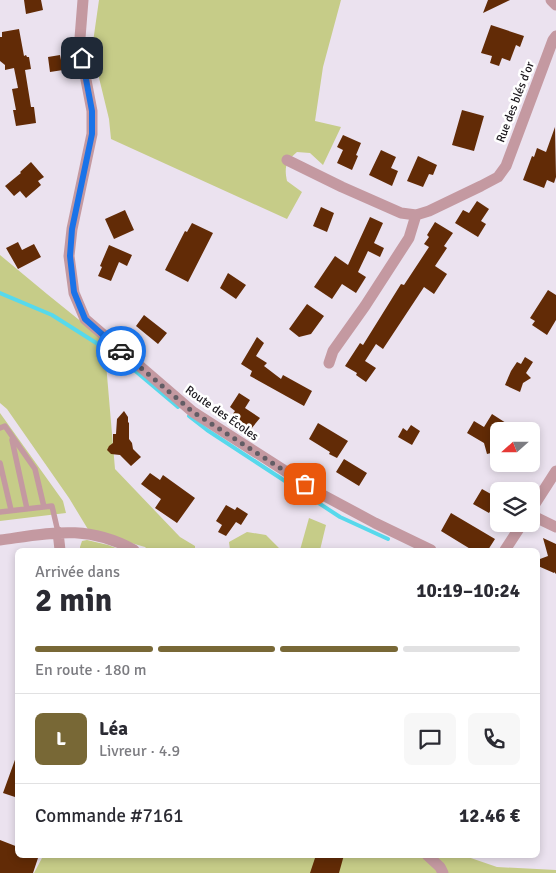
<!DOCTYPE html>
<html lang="fr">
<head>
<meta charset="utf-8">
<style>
  body { margin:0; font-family:Signika,sans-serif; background:#f7f7f7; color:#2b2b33; height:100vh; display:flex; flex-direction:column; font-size:19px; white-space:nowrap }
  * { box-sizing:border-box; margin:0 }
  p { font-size:16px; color:#7c7c81 }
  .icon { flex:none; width:28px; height:28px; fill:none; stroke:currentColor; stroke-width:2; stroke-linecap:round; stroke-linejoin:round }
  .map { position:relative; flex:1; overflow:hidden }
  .drawer { position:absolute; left:15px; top:548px; width:525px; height:310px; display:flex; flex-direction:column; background:#fff; border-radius:8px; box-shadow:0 2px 8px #0003 }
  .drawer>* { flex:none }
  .needle { width:32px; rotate:249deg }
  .buttons { position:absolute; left:490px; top:422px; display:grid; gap:10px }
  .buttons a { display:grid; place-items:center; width:50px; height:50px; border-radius:8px; background:#fff; box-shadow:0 2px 8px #0003; font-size:25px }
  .pin { position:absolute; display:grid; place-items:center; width:42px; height:42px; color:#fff; margin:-21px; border-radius:10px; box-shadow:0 2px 8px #0006 }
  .courier { position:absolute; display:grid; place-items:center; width:50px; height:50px; margin:-25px; border:4px solid #1a73e8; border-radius:50%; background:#fff; color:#222; box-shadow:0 1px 6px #0007 }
  .overview em { font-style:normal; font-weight:700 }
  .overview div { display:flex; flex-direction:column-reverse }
  .overview { display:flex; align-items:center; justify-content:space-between; height:85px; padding:0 20px }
  h1 { font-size:32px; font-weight:700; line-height:38px }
  .bar { display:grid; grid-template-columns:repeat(4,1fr); gap:8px 5px; align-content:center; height:60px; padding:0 20px }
  .bar i { height:6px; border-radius:4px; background:#e1e1e2 }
  .bar .active { background:#786836 }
  .bar p { grid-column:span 4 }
  .line { display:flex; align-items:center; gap:12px; padding:0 20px; border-top:1px solid #e1e1e2 }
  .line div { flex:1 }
  .round { display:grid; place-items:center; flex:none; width:52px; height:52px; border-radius:8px; background:#f7f7f7 }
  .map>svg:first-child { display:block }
  .green { fill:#c6cc88 }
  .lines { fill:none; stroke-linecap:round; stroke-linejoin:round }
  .stream { stroke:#57d9ec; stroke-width:4 }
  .building { fill:#622b06 }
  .service { stroke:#c499a1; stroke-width:5.5 }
  .minor { stroke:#c499a1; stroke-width:11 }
  .done { stroke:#625d65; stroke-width:5; stroke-dasharray:0 9 }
  .route { stroke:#1a73e8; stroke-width:6 }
  .labels { text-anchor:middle; stroke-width:5; stroke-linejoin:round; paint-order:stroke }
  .street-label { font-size:12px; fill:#19161b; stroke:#fff }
</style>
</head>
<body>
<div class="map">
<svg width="556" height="873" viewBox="0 0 556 873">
  <rect width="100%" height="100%" fill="#ebe2ef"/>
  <path class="green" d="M99,0H341L323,67L315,121L341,127L323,165L310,153L297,152C286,161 284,167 287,181L302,192L287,219L111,139L109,119L92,49Z
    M0,255L47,294L104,340L115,469L180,537L195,546V550H148L145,547L89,531L69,498L7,409L0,403Z
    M0,413L63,501L66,513L0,521Z
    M309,518L326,525L320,550H300Z
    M247,532L266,535L279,548H289V550H230L229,542Z
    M87,540L108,545L121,550H80V547L82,541Z
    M39,855H462L497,867L556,870V873H34L42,858Z"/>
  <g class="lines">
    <path class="stream" d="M0,293L52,315L120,358L178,407
      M189,416L207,430L340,517L388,539"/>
  </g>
  <path class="building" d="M24,0H41L43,10L26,14Z
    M488,0H510L483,13Z
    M491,25L524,36L520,47L516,45L510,61L502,58L499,66L490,63L492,56L481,53Z
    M19,29L24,56L26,55L27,57H29L31,69L25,70L31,107H34L36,123L16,126L13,110H16L12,89L18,88L14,68L5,70V65L0,61V37H2V32Z
    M60,55L63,70L50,72L48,57Z
    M462,110L484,116L474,151L452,145Z
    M555,127L556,177L554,183L547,180L544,188L523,180L532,156L534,157L537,148L546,152Z
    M343,135L361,143L356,155L358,156L352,170L337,163L343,150L337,147Z
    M381,150L396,157L391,168L398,171L392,186L369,175Z
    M418,156L437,165L433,175L429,174L423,187L407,181Z
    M31,162L44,177L38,181L41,185L26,198L20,191L14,196L5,186L21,173L20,172Z
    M477,201L489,209L481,221L486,224L478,237L455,223L463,210L469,213Z
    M321,207L334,213L327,232L313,226Z
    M125,210L134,230L114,239L105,219Z
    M370,217L383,223L374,243L384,248L380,257L368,251L358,272L366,277L356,293L342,284L332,299L314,287L335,256L348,265Z
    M435,222L453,233L444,246L447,248L435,266L447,274L434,294L424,287L383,349L376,344L365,361L376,368L366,382L356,375L357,373L345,366L360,343L363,345L401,284L404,285L429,247L424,244L429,237L427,235Z
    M192,223L213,233L188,282L165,270L185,231L187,232Z
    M18,242L22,250L34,244L41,257L18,269L6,248Z
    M109,245L132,255L127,266L119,262L111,281L98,276L102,267L100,266Z
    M228,273L246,285L236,299L220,288Z
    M548,290L556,295V320L547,335L532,325L535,321L530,318Z
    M307,304L324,316L311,334L299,337L289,329Z
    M144,315L167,333L158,344L136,326Z
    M257,337L264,343L256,356L267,363L264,366L281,379L283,375L312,391L304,406L250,376L252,371L241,364Z
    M525,357L533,362L526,373L531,378L523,383L520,392L505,385L511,371L517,362L521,364Z
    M239,393L250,400L245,408L260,418L251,429L232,415L235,411L230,407Z
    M124,411L128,417V422L129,423V439L132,443L133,449L141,457L131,466L120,455L111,454L107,450L109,446L113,443V434H116L117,419Z
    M492,414L506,423L501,431H499V451L487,454L484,443L467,433L474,421L484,427Z
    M318,423L348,441L337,458L329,454L330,452L309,439Z
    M411,425L420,431L412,445L398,437L403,428L407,431Z
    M344,459L367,473L359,486L336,472Z
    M150,473L160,480L163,475L195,498L177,523L155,508L161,499L141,484Z
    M482,489L498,498L489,513L473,504Z
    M226,505L235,510L237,507L248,514L241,525L236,522L226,536L218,532L222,525L216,521Z
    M451,513L495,539L488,550H472L441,531Z
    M543,538L556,544V574L554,572V573L538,566L540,559L548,556Z
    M16,757L18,758V798L3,793Z
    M0,840L18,847V855H39L33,873H0Z
    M316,855H344L339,873H310Z"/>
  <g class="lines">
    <path class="service" d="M0,428L5,426L35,469L44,507
      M12,440L27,509
      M0,463L11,510
      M0,512L52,506L58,532"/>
    <path class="minor" d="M83,0L80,38L82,59L92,111V134L72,229L69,256L74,293L85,319L193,412L321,494L375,523L431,550
      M551,0L556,5
      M287,160L342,187L401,213L416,215L429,211L481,186L498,177L506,166L553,40L556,36
      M329,363L333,351L365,306L409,238L416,215
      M531,510L556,471
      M531,515L556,527
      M58,532L60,550
      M0,540C51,533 87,524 134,550
      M505,550L522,524
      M427,855L440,867L443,873"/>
  </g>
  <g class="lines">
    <path class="done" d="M121,351L193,412L305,484"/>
    <path class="route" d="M82,58L92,111V134L72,229L70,256L74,292L85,319L121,351"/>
  </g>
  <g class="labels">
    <g class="street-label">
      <text transform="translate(515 102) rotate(-69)" y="4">Rue des blés d'or</text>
      <text transform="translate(222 413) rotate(35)" y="4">Route des Écoles</text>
    </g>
  </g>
</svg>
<div class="buttons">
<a><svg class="needle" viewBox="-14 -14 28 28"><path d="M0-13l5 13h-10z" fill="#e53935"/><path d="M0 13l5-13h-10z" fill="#7c7c81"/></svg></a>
<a><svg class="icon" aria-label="layers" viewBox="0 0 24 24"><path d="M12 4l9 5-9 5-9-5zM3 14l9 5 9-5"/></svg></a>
</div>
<div class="pin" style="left:305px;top:484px;background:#ea580c"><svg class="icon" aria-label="bag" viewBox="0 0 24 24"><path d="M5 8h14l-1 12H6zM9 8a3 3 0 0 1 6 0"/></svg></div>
<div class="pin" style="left:82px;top:58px;background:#1f2937"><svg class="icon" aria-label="home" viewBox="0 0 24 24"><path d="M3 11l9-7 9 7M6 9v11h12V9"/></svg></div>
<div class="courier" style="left:121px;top:351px"><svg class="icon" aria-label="car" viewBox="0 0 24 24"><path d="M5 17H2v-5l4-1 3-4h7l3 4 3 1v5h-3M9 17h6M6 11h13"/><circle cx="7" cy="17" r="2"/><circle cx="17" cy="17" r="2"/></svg></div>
<section class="drawer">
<div class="overview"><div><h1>2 min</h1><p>Arrivée dans</p></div><em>10:19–10:24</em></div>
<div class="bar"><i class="active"></i><i class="active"></i><i class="active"></i><i></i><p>En route · 180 m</p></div>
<div class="line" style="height:90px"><b class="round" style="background:#786836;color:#fff">L</b><div><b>Léa</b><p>Livreur · 4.9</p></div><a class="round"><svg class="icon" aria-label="chat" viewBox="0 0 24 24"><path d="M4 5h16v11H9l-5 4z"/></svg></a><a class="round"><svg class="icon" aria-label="phone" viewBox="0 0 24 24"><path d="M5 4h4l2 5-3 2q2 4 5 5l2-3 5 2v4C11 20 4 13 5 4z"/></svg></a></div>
<div class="line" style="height:65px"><div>Commande #7161</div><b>12.46 €</b></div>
</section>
</div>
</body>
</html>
